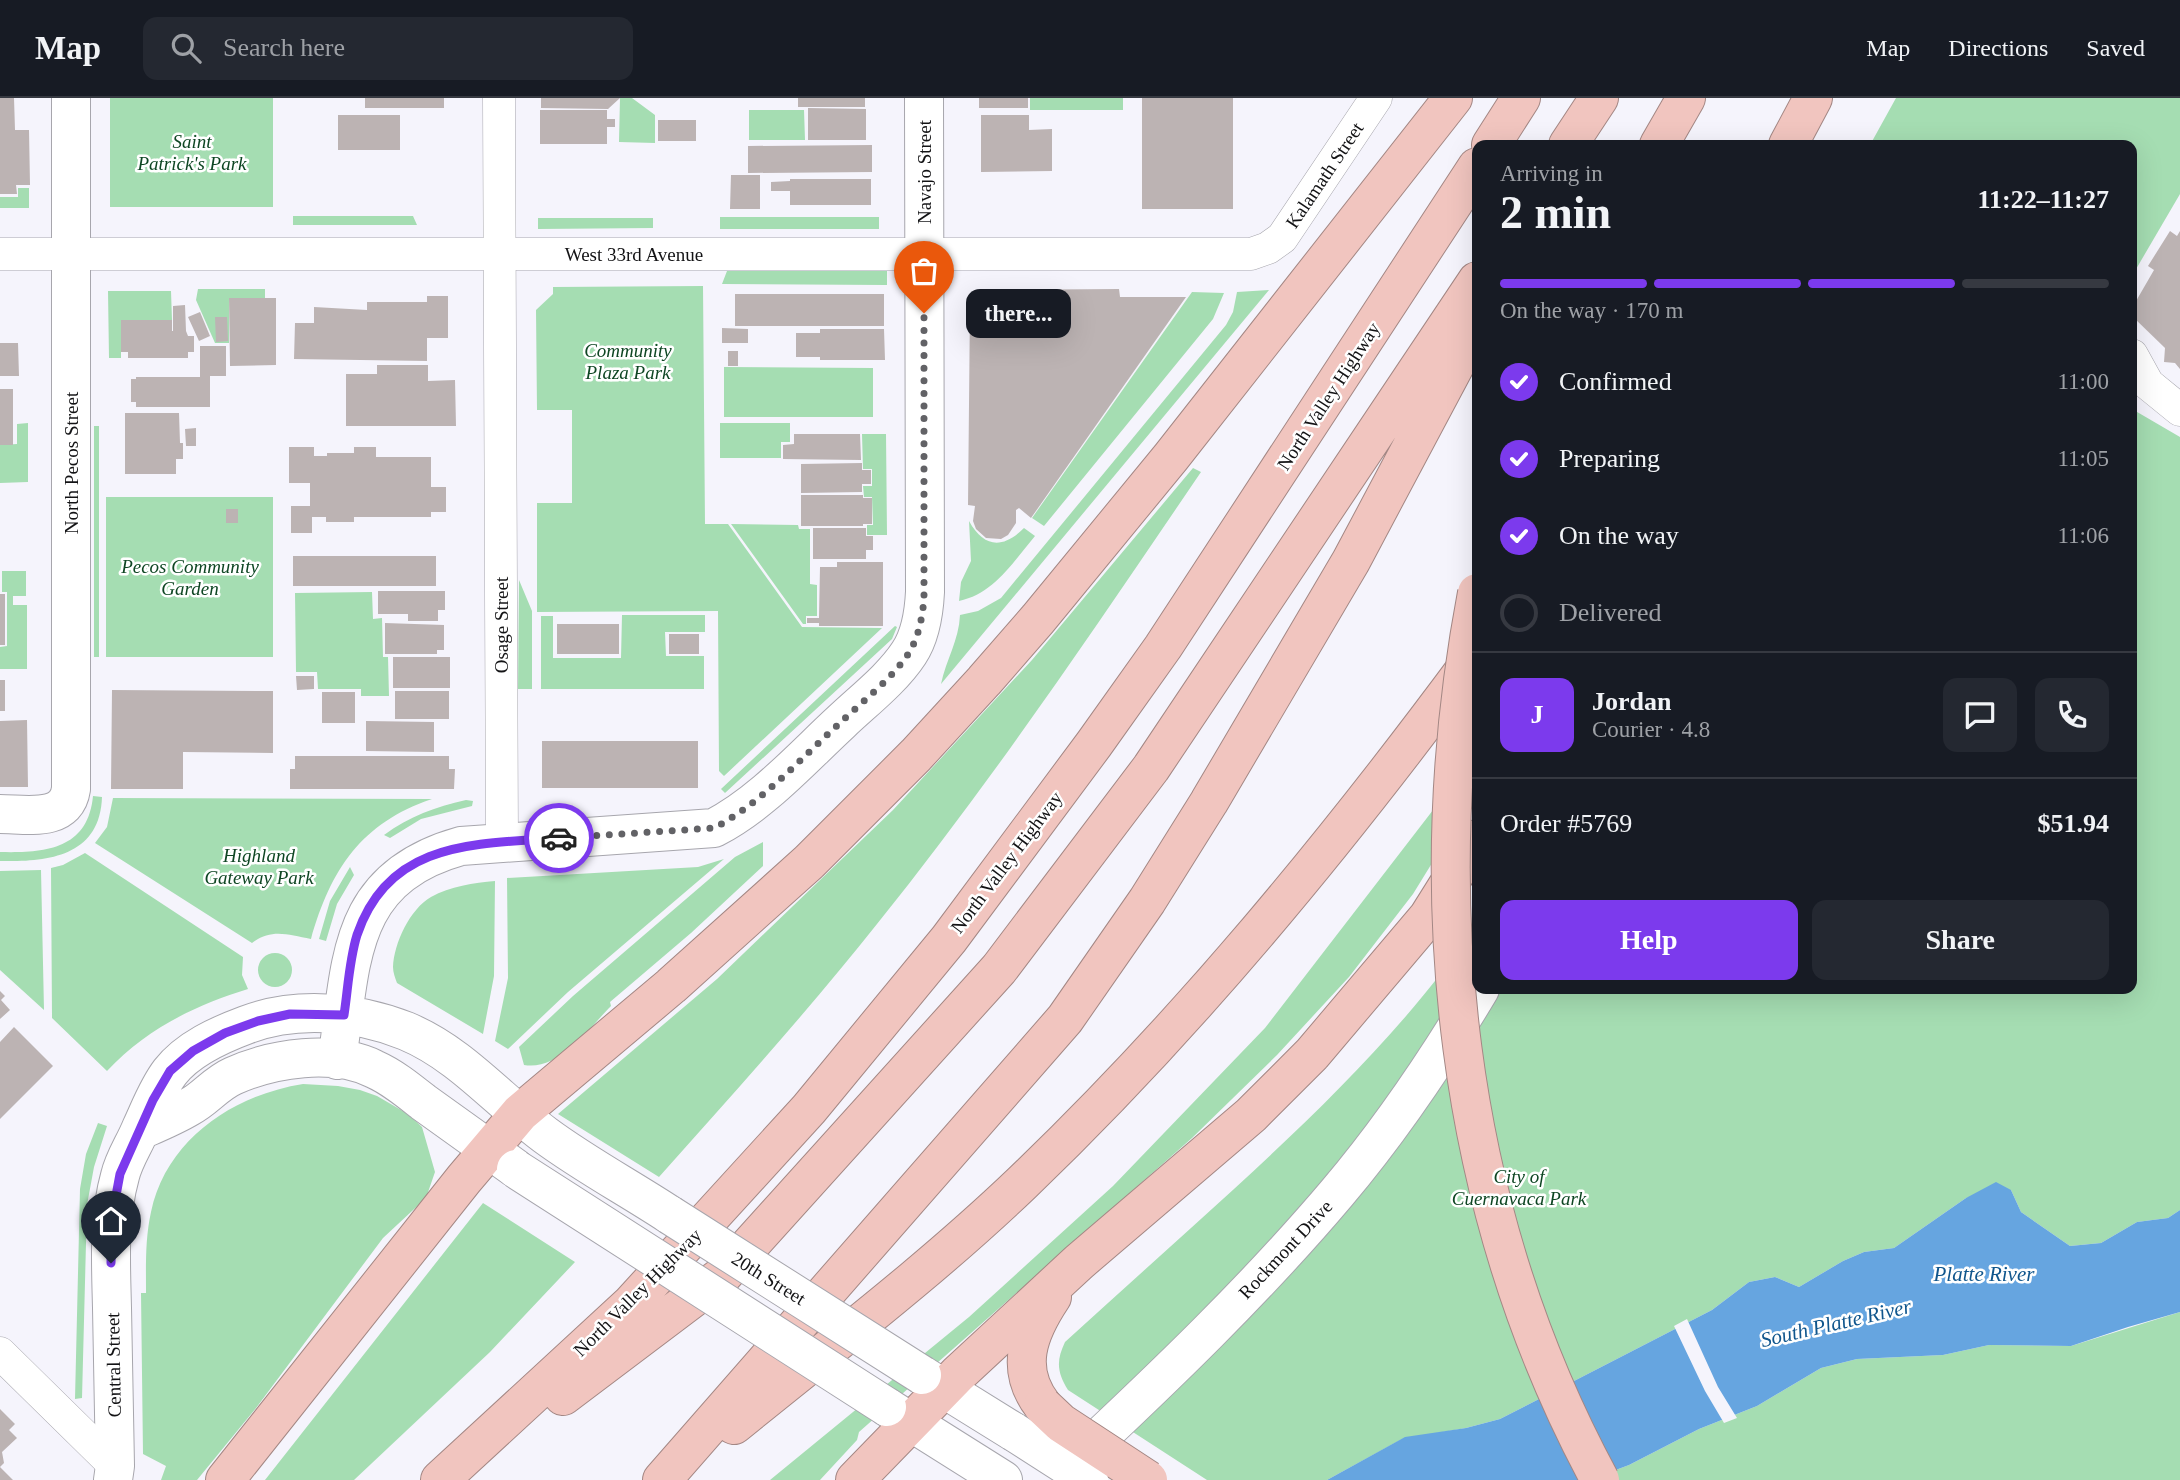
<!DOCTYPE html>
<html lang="en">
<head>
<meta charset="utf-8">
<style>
  body { margin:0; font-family:Georgia,serif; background:#242831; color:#f1f3f6; height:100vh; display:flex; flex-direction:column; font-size:26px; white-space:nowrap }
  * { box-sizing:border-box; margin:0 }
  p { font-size:23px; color:#9ea1a6 }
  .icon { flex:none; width:38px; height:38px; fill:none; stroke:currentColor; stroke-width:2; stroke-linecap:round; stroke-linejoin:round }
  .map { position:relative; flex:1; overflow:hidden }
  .panel { position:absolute; left:1472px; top:42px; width:665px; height:854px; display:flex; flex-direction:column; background:#171b24; border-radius:14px; box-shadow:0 7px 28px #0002 }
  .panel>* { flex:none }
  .pin { position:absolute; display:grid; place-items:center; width:60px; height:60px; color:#fff; margin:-72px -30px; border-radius:50% 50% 50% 0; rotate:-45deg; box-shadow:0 0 7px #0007 }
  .pin .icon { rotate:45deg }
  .courier { position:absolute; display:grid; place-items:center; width:70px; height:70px; margin:-35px; border:5px solid #7c3aed; border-radius:50%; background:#fff; color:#222; box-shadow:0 2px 9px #0007 }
  .bubble { position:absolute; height:49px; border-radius:14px; background:#171b24; box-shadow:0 7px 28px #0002; font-size:23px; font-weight:700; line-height:49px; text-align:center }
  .head em { font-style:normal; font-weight:700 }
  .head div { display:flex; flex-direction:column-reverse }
  .head { display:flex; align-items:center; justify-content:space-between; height:119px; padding:0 28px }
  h1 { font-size:46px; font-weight:700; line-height:52px }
  .bar { display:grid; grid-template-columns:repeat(4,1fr); gap:10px 7px; align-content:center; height:84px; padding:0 28px }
  .bar i { height:9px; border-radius:5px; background:#363941 }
  .bar .active { background:#7c3aed }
  .bar p { grid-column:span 4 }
  .line { display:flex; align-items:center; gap:18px; padding:0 28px; border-top:2px solid #363941 }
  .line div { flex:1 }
  .round { display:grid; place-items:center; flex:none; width:74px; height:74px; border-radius:14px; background:#242831 }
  ol { padding:0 28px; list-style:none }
  li { display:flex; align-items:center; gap:21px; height:77px }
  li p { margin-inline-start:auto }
  li .icon { padding:7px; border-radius:50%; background:#7c3aed; color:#fff; stroke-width:4 }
  li:last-child { color:#9ea1a6 }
  li i { width:38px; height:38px; border:4px solid #363941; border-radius:50% }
  .button { display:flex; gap:14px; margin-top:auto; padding:14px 28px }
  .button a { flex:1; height:80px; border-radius:14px; background:#7c3aed; color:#fff; font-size:28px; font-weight:700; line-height:80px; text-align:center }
  .button a+a { background:#242831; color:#f1f3f6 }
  header { display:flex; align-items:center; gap:42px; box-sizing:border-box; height:98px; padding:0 35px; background:#171b24; border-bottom:2px solid #363941 }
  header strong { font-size:33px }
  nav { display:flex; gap:38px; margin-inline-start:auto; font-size:24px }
  .search { width:490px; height:63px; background:#242831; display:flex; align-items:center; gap:18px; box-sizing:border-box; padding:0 24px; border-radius:14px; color:#9ea1a6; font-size:26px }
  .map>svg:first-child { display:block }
  .green { fill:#a5ddb2 }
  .water { fill:#66a5e0 }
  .pier { fill:#f5f4fc }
  .building { fill:#bcb3b3 }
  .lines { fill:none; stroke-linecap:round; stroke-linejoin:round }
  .street-casing { stroke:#a7a6ad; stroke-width:33 }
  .secondary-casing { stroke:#a7a6ad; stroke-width:40 }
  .highway-casing { stroke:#a38784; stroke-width:40 }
  .street { stroke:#fff; stroke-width:32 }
  .secondary { stroke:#fff; stroke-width:38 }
  .highway { stroke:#f1c5bf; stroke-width:38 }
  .secondary-bridge-casing { stroke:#a7a6ad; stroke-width:40; stroke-linecap:butt }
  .highway-bridge-casing { stroke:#a38784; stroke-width:40; stroke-linecap:butt }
  .secondary-bridge { stroke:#fff; stroke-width:38 }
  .highway-bridge { stroke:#f1c5bf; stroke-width:38 }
  .done { stroke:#626266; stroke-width:7; stroke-dasharray:0 12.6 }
  .route { stroke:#7c3aed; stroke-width:9 }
  .labels { text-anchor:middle; stroke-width:5; stroke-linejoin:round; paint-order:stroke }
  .park-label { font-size:19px; font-style:italic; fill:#0e4623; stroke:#fff }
  .street-label { font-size:19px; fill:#131315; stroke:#fff }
  .water-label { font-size:21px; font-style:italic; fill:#10568d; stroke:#fff }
</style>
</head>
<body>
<header>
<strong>Map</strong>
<div class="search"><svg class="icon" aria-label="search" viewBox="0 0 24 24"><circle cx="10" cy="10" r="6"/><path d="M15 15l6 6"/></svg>Search here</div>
<nav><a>Map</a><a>Directions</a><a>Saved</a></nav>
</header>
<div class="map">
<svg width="2180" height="1382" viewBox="0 0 2180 1382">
  <rect width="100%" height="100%" fill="#f5f4fc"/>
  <path class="green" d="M110,0H273V109H110Z
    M620,0H632L655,17V45L619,44Z
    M1030,0H1123V12H1030Z
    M1896,0H2180V96L2132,178V47H1870Z
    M749,12H804L805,42H749Z
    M18,90H29V110H0V99H18Z
    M293,118H413L417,127H293Z
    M720,119H879V131H720Z
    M538,120H653V130L538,131Z
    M727,173H887V187L722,186Z
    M703,188L705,426H728L802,529L882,530L724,678L719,673L718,513L537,514V405H572V312H537L536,212L553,196V189Z
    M198,191H265V200H229V245H215L196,202Z
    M1269,192L941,586C946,562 959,542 960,517L978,513L1001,500L1226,227L1233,214L1237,194Z
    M108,193H171L172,222H121V260H109Z
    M1192,194L1224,195L1213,221L1044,428L1032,420Z
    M724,269L873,270V319H724Z
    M2132,311L2180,339V1112L2168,1120L2137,1124L2101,1145L2070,1148L2021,1114L2011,1092L1966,1100L1894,1150L1864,1154L1843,1163L1799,1189L1775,1179L1749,1184L1712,1212L1500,1321L1466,1330L1402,1341L1327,1382H1207L1068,1292C1057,1274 1056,1263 1065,1244C1121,1193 1178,1142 1234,1091C1322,1010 1409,926 1477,826V891H2132Z
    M28,325V384L0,385V347L17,346V326Z
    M720,325H790V344H781V360H720Z
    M94,328H99V559H94Z
    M862,336H886L887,437H867V427H873L872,399H864L863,388H872V371H863Z
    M1193,370L1201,374C1097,527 993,682 877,826C808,913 733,996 659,1079L558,1016L717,881L893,712L1032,562Z
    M106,399H273V559H106Z
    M969,423C984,450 1003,451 1024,430L1035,438C1013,464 994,496 959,503L961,484L971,463Z
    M731,426L798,427L799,431H810V486L817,487V518H806V526H803Z
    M2,473H26V498H13V507H27V571H0V549L7,548V494H2Z
    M519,482L532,513V591H518Z
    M372,494L373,521L382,520L383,559H388L389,598H361V591H318L317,574H296L295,495Z
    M622,517H705V534H665L666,558H704V591H541V518H553V560H621Z
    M895,528L897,529L892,541L725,695L721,691Z
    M1477,655V692L1413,796L1349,879L1277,957L1192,1040L859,1334L857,1342L820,1382H770L969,1219L1113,1088L1265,930Z
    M93,698L102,699C100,759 47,764 0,763V754C44,755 88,752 93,698Z
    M113,700L432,701C361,725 331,771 311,841C288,837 272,830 252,845L95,745L107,729Z
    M466,702L473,703L472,708L421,721L390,740L384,737C410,718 435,709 466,702Z
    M763,744V768L691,835L610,904L611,908C589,930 560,973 524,967L519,949L573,898L735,759Z
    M85,755L243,859L242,877L248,891C195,907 145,932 107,973L52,920L51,770L63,767Z
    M724,761L568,894L508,951L495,943L508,880L507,780L698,769Z
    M350,769L354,777L337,806L326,843L319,841L330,803Z
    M41,772L44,912L0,872V773Z
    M495,783L494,878L483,936L397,885C395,880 393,874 393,869C394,845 410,811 431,799C450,788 474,785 495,783Z
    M258 872a17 17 0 1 1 34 0a17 17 0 1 1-34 0Z
    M303,986L338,988L360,992L377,998L408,1016L422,1029L435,1074L426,1100L383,1140L256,1310L197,1382H161L166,1368L143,1356L141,1195H146C146,1168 145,1141 151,1114C166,1042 233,997 303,986Z
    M98,1025L107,1028L94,1069L87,1107L82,1300L75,1301L80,1091L86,1056Z
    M483,1105L575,1164L490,1254L354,1382H265Z
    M2180,1214V1382H1589L1629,1367L1699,1331L1757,1308L1821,1270L1857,1261L1943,1257L1989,1247L2071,1248Z"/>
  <path class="water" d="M1996,1084L2011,1092L2021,1114L2070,1148L2101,1145L2137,1124L2168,1120L2180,1112V1214L2128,1229L2071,1248L1989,1247L1943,1257L1857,1261L1821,1270L1757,1308L1699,1331L1629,1367L1589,1382H1327L1405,1339L1466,1330L1500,1321L1712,1212L1749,1184L1775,1179L1799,1189L1843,1163L1864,1154L1894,1150L1966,1100Z"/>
  <path class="pier" d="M1687,1221L1718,1289L1737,1320L1724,1325L1705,1293L1674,1228Z"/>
  <path class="building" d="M0,0H14L15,32H29L30,87H16L17,96H0Z
    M365,0H444V10H365Z
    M541,0H620L608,11L541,10Z
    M798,0H865V9H798Z
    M979,0H1028V10H979Z
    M1142,0H1233V111H1142Z
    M808,10L866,11V42H808Z
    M540,12H607V21H615V29H607V46H540Z
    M338,17H400V52H338Z
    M981,17H1029V32L1052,31V73L981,74Z
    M658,22H696V43H658Z
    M872,47V74L748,75V48Z
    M731,77H760V111H730Z
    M790,81H871V107H790V93H771V84L790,83Z
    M2170,133L2177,138L2180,133V271L2175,265L2164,264L2165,250L2132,218V210L2154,172L2148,168Z
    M1119,191L1120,199H1186L1031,420L1019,410L1016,412V425L1008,437L1001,441L986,440L976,431L973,423L975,408L968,407L970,205L977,196L988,192Z
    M735,196H884V228H735Z
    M427,198H448V240H427V263L294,261L295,225H314V209L367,212V204H427Z
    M229,200H276V267L230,268Z
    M185,207L186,233L188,238H194V254H188V260H128V254H121V222H172V233H173V208Z
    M200,214L210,238L199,243L188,219Z
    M215,219H227L228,243L216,244Z
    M722,230L748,231V245H722Z
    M820,231H884L885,262H820V259H796V235H820Z
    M0,245H18L19,278H0Z
    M200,248H226V278H210V309H136V304H131V281H136V279H200Z
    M728,253H738V268H728Z
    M377,267H428V283L455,282L456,328H346V276H377Z
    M0,291H13V347H0Z
    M125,315H179L180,345H183V361H176V376H125Z
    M196,330V348H186L185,331Z
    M794,336H860L861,362L783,361V347L794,346Z
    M289,349H314V358H327V355H354V349H376V359H431V389H446V414H431V419H354V424H326V419H312V435H291V408H310V385H289Z
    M862,365V372H871V386H862V394L801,395V366Z
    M801,397H863V400H872V426H863V428H801Z
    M226,411H238V425H226Z
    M813,430H866V438H873V452H866V461H813Z
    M293,458H436V488H293Z
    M837,464H883V528H819V525H807V520H819L820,469H837Z
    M378,493H445V512H438V523H408V516H378Z
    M0,496H5V547H0Z
    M385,525L444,527V552H437V556H385Z
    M557,526H619V556H557Z
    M669,536H699V556H669Z
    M393,559H450V590H393Z
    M296,578H314V591L297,592Z
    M0,582H5V613H0Z
    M112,592L273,593V655L183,654V691H111Z
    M395,593H449V621H395Z
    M322,594H355V625H322Z
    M27,622L28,689H0V623Z
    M366,623L434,624V654L366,653Z
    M542,643H698V690H542Z
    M295,658H449V671H455L454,691H290V671H295Z
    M0,893L5,898L1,902L10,912L0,921Z
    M14,929L53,968L0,1021V944Z
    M0,1311L15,1326L9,1332L17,1340L2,1354L4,1365L0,1369Z
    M0,1369L13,1382H0Z"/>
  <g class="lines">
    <g class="street-casing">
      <path id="street" d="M499,0L502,744
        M0,156H1251L1268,150L1282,140L1376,0
        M2132,257L2148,286L2180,312
        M0,1255L115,1368"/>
    </g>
    <g class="secondary-casing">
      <path id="secondary" d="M0,716C26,716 66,725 71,691V0
        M337,962C352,863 346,780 461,748L714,730C762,705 801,661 841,624C863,603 892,581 909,555C921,537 924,514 925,494L924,0
        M141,1032C157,1025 174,1018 189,1009C205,1001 215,986 233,978C273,960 333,951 374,971C392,979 408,992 423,1004C454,1026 484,1048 515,1070
        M922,1277L1014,1334
        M887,1309L1003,1382
        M1070,1367C1163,1280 1255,1192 1337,1095C1388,1035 1440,958 1480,891
        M113,1382L115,1368C114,1315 113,1263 112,1210C111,1166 108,1121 120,1078C124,1061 134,1047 141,1030C150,1011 157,991 170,974C188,951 219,937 246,927C296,908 356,913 406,933C461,956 498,1002 545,1037C584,1066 629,1090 670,1117"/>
    </g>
    <g class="highway-casing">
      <path id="highway" d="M1491,47L1521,0
        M1568,47L1599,0
        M1659,47L1686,0
        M1788,47L1813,0
        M563,1298L722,1178L999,871L1151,670L1477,183
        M1043,1308C1014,1271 1028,1235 1052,1199
        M734,1327C831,1248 931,1172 1022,1085C1188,926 1335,747 1472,562
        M225,1382L464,1081L520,1015L671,888L809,764L916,657L984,583L1038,521L1171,359L1453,0
        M440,1382L631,1206L809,1011L949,841L1094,646L1163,549L1477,69
        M662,1382L1065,921L1147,803L1209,704L1351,463L1477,226
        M855,1382L958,1276L1079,1164L1251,1017L1312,956L1428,819L1477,741"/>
    </g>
    <use href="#street" class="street"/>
    <use href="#secondary" class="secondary"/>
    <use href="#highway" class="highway"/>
    <g class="secondary-bridge-casing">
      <path id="secondary-bridge" d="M516,1071L887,1309
        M670,1117L922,1277
        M1014,1334L1089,1382"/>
    </g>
    <g class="highway-bridge-casing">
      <path id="highway-bridge" d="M1477,495C1420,795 1454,1112 1600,1382
        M1043,1308L1061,1325L1148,1382"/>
    </g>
    <use href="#secondary-bridge" class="secondary-bridge"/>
    <use href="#highway-bridge" class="highway-bridge"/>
  </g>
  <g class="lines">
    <path class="done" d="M559,740L714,730C763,704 801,660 842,623C863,603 895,578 910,553C919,537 922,520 924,502V215"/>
    <path class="route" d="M111,1165L112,1119L120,1076L153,1002L170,973L193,953L225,935L258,923L290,916L344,917C348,891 349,863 357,837C389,742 476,746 559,740"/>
  </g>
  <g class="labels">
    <g class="park-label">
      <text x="192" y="50">Saint<tspan x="192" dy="22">Patrick's Park</tspan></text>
      <text x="628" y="259">Community<tspan x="628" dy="22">Plaza Park</tspan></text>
      <text x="190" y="475">Pecos Community<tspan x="190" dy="22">Garden</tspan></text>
      <text x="259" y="764">Highland<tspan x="259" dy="22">Gateway Park</tspan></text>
      <text x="1519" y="1085">City of<tspan x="1519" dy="22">Cuernavaca Park</tspan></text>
    </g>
    <g class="street-label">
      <text transform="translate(924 74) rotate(-90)" y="7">Navajo Street</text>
      <text transform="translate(1324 77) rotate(-56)" y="7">Kalamath Street</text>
      <text x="634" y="163">West 33rd Avenue</text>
      <text transform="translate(1328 298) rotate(-57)" y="7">North Valley Highway</text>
      <text transform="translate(71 365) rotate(-90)" y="7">North Pecos Street</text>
      <text transform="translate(501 527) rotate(-90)" y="7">Osage Street</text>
      <text transform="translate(1006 764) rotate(-53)" y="7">North Valley Highway</text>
      <text transform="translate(1285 1151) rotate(-47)" y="7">Rockmont Drive</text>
      <text transform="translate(769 1180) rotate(32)" y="7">20th Street</text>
      <text transform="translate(637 1194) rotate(-45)" y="7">North Valley Highway</text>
      <text transform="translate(113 1267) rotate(-91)" y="7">Central Street</text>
    </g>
    <g class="water-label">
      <text x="1984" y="1183">Platte River</text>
      <text transform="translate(1836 1225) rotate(-13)" y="7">South Platte River</text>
    </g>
  </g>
</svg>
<div class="pin" style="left:924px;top:215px;background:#ea580c"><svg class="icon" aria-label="bag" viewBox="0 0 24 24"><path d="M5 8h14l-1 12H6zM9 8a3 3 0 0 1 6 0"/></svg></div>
<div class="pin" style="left:111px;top:1165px;background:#1f2937"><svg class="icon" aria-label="home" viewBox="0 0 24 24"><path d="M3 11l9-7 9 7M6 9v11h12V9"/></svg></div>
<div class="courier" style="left:559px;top:740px"><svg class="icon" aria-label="car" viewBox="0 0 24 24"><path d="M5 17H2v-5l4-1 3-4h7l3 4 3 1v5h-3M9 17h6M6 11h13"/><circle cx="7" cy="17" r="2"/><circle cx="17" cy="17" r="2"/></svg></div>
<div class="bubble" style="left:966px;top:191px;width:105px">there...</div>
<section class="panel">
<div class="head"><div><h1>2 min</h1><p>Arriving in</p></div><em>11:22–11:27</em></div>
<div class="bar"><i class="active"></i><i class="active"></i><i class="active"></i><i></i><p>On the way · 170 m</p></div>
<ol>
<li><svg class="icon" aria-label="check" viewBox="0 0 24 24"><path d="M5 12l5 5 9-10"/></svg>Confirmed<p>11:00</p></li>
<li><svg class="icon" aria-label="check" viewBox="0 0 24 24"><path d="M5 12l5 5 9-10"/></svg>Preparing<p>11:05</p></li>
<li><svg class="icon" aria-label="check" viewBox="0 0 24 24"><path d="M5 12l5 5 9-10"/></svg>On the way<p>11:06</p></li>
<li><i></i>Delivered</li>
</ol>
<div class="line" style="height:126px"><b class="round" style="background:#7c3aed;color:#fff">J</b><div><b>Jordan</b><p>Courier · 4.8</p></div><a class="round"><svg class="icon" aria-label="chat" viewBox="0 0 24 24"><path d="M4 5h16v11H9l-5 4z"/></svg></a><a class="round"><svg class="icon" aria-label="phone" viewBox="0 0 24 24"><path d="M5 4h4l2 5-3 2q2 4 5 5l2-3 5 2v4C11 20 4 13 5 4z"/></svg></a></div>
<div class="line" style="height:91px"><div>Order #5769</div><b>$51.94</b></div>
<div class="button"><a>Help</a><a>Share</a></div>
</section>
</div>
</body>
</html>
